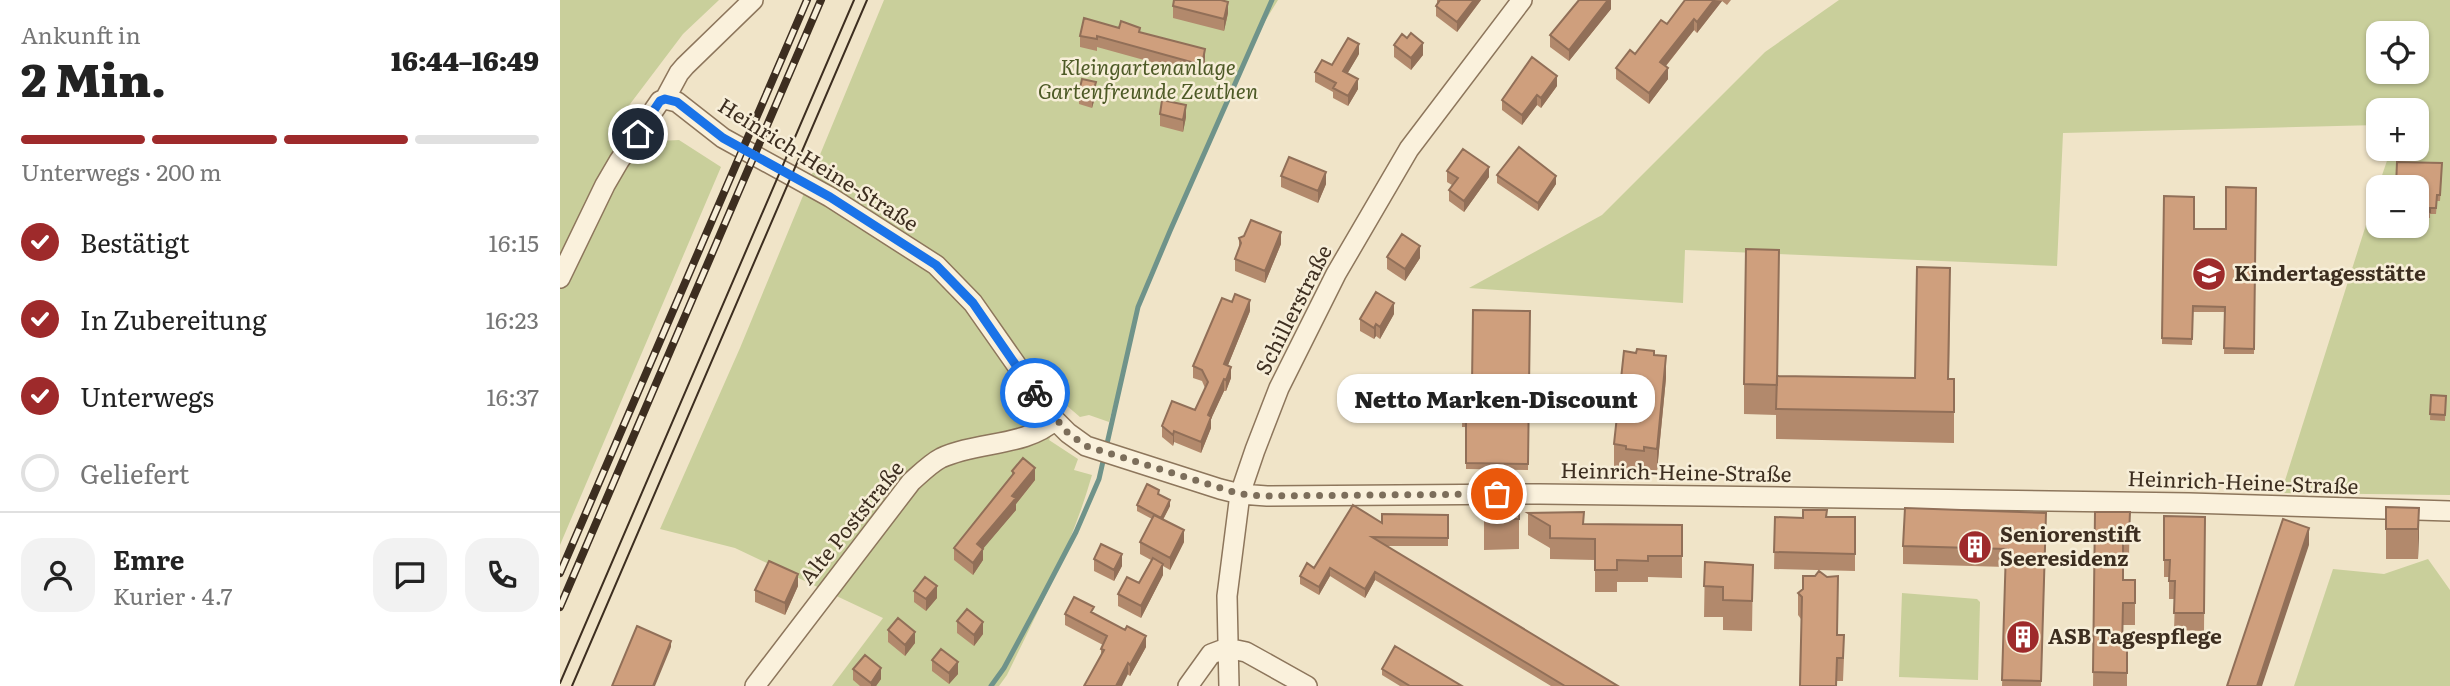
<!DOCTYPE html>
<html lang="de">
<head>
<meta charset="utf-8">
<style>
  body { margin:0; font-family:Literata,serif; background:#f2f2f2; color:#222; height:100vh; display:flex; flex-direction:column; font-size:26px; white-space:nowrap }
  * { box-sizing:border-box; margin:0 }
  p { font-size:23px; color:#767676 }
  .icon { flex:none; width:38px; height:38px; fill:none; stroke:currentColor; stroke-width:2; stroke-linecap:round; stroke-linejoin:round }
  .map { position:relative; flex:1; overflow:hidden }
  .sheet { display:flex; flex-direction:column; background:#fff; width:560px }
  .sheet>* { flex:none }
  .controls { position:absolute; left:1806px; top:21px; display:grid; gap:14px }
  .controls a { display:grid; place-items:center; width:63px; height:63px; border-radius:14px; background:#fff; box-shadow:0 2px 5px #0004; font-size:35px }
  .pin { position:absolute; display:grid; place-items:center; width:60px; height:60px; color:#fff; margin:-30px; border:4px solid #fff; border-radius:50%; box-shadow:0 2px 7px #0007 }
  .courier { position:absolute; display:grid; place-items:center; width:70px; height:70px; margin:-35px; border:5px solid #1a73e8; border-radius:50%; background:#fff; color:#222; box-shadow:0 2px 9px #0007 }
  .bubble { position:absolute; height:49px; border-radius:21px; background:#fff; box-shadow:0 2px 5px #0004; font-size:23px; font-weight:800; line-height:49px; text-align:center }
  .overview em { font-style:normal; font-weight:800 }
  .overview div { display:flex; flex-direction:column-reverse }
  .overview { display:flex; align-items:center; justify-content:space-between; height:119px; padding:0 21px }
  h1 { font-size:46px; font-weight:800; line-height:52px }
  .bar { display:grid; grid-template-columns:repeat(4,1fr); gap:10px 7px; align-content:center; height:84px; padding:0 21px }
  .bar i { height:9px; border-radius:5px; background:#e0e0e0 }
  .bar .selected { background:#9e2a2b }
  .bar p { grid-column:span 4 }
  .line { display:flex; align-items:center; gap:18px; padding:0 21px; border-top:2px solid #e0e0e0 }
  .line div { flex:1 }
  .round { display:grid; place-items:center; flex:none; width:74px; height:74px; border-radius:21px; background:#f2f2f2 }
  ol { padding:0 21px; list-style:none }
  li { display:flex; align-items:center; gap:21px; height:77px }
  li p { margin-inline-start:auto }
  li .icon { padding:7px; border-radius:50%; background:#9e2a2b; color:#fff; stroke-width:4 }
  li:last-child { color:#767676 }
  li i { width:38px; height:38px; border:4px solid #e0e0e0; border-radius:50% }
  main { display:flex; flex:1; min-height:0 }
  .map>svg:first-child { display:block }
  .green { fill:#c9cf9b; fill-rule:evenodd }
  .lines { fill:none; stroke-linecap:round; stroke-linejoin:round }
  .stream { stroke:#6f938a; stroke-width:5 }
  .minor-casing { stroke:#8d765c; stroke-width:22 }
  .minor { stroke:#faf1dc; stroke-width:19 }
  .tram { stroke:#3d2e20; stroke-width:2 }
  .rail-casing { stroke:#3d2e20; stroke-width:8 }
  .rail { stroke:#f7eed8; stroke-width:5; stroke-dasharray:16; stroke-linecap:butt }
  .wall { fill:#b2896c }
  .shaded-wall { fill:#916f58 }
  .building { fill:#cf9f7d; stroke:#916f58; stroke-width:2 }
  .done { stroke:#7c6e5b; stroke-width:7; stroke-dasharray:0 12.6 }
  .route { stroke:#1a73e8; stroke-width:9 }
  .labels { text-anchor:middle; stroke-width:5; stroke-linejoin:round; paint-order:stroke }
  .park-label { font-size:21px; font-style:italic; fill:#4d5a26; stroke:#f7eed8 }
  .street-label { font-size:21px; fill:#3d2e20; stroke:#f7eed8 }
  .poi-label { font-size:21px; font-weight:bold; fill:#3d2e20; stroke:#f7eed8; text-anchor:start }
</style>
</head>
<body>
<main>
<section class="sheet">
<div class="overview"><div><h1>2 Min.</h1><p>Ankunft in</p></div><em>16:44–16:49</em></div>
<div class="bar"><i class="selected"></i><i class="selected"></i><i class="selected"></i><i></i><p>Unterwegs · 200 m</p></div>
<ol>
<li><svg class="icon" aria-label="check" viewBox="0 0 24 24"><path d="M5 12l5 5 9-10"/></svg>Bestätigt<p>16:15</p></li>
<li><svg class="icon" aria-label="check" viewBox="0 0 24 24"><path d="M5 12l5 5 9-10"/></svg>In Zubereitung<p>16:23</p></li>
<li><svg class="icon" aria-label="check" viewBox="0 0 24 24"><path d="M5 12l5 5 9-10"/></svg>Unterwegs<p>16:37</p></li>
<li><i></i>Geliefert</li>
</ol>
<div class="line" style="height:126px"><a class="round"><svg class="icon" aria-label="person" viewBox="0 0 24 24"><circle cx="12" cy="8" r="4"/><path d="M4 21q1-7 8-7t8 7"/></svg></a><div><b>Emre</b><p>Kurier · 4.7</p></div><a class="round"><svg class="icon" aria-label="chat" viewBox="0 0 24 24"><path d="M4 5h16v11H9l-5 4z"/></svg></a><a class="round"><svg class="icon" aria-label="phone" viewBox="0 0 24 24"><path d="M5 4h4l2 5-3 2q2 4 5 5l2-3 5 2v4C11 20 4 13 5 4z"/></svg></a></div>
</section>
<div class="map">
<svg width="1890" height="686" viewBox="0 0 1890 686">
  <rect width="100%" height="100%" fill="#f0e4c8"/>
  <path class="green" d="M0,0H159L123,34L64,112L99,141L119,140L161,167L0,545Z
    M324,0H718L696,36L588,277L549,422L529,415L520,417L506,405L489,440L518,459L514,470L532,475C512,545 479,609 447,675L439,686H272L323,618L175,548L100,529L180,348Z
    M1279,0H1890V495L1721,493L1818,187V226H1857V187H1818L1831,149H1857V110H1818V125L1503,133L1497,266L1125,250L1123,303L909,288L1042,215L1205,52ZM1818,33H1857V72H1818Z
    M1868,559L1890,590V686H1734L1773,569L1824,574Z
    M1342,593L1417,599L1420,602L1418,680L1339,677Z"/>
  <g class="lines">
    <path class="stream" d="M431,686L444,668L480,601L516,532L539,479L578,307L610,231L712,0"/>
    <g class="minor-casing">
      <path id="minor" d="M105,99L117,102L163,138L270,197L376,265L413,303L495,420L508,433L526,446L660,489L680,494L707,496L980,494L1144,496L1629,503L1890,511
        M0,278L45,185L59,161L100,101L105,99L119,73L125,66L193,0
        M667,648L686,652L747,686
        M195,686L351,482C360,474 371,463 381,458C417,441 466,447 495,420
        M628,686L651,654L667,648
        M669,686L667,596L680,494L695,450L719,388L776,274L849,149L962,0"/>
    </g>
    <use href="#minor" class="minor"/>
    <path class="tram" d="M0,683L294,0
      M12,686L307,0"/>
    <g class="rail-casing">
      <path id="rail" d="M0,573L247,0
        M0,607L261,0"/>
    </g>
    <use href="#rail" class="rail"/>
  </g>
  <path class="wall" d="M877,0H921L897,32L876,16V6L877,4Z
    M1051,0V9L1009,61L990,47V35Z
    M1125,0H1171L1167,5L1162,1L1137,33L1134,30L1106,66L1108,79L1089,104L1056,79V68L1075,54L1107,24Z
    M613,6L668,13L664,31L613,18Z
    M559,28L580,32L645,61L642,76L537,47V51L520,47V36Z
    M847,38L863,55L851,70L834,57V45Z
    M799,54L787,74L798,89L788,106L773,98V92L755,82V72Z
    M997,86L981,108L977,105L962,125L942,110V100Z
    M519,92L536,94L532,108L519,104Z
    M600,114L626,117L623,132L600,126Z
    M1882,169L1880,201H1877L1876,214H1870V218L1857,217V187Z
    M887,171L929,177L904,212L889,201V190L892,185L887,182Z
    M937,175L996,184L978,211L937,183Z
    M721,176L766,184L758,203L721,187Z
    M1696,188L1694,354H1664L1665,312H1633L1632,345L1602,344L1604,196L1634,229H1666Z
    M679,238L721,244L705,283L675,271V259L679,249Z
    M827,257L860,258L845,281L827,269Z
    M1219,280L1217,376L1355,378L1390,298L1389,379H1394V443L1216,439V415L1184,414V384Z
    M690,311L668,365L671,378L666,391H664L651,419V428L641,453L614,442L613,446L602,437V426L635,410L645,388L642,381L633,378V366Z
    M970,311L968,470L906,469V427H902L903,384H912Z
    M834,314L820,339L816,336L814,339L800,331V319Z
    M1094,355L1106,378L1097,471L1084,470V473L1066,472V468L1054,466V444Z
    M1871,395L1886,396L1885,421L1870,420Z
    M452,471L475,480L456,504V510L423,548V560L413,575L394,560V548L452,475Z
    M924,493H959V549L924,550Z
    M599,495L610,506L603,520L624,542L610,570L603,566V575L581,618L558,606V594L579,583L591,560L580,554V542L592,519L577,511V505Z
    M1826,507L1859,508L1858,559H1826Z
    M1535,512H1570L1569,557H1563V580H1575V625H1563L1562,649H1567V686H1533Z
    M968,513L1023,524L1122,525V578L1088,577V582H1057V592H1035V560L990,559V548L968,535Z
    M888,515V546H826L1058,686H991L815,580L805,598L770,576L759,595L740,584V576L754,568L822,523Z
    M1604,516L1645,517L1644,631L1614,630L1615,599H1609V577H1604Z
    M1215,517H1295V571L1214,569Z
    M1486,530L1481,686H1442L1446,567L1343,564V546Z
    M534,559L562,566L554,581L534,571Z
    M1145,562L1193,565L1192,631L1163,630V617H1144Z
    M238,586L225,615L195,602V590Z
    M1243,589L1277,635L1284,657L1283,681H1277L1241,619L1238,615V593Z
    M354,591L377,598L366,611L354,602Z
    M505,614H534L586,647L570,676L541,656V649L543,645L505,625Z
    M397,621L423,634L414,646L397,633Z
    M328,630L355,643L345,656L328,642Z
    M372,660L398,674L389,684L372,671Z
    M293,669L321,679L316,686H300L293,680Z
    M822,669L902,686H840L822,675Z"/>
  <path class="shaded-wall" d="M914,0H921L897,32V22Z
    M1048,0H1051V9L1009,61V50Z
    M1154,0L1162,1L1137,33V22Z
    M668,2V13L664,31V19Z
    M1134,19V30L1100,73V62Z
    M863,43V55L851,70V58Z
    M799,44V54L783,81V71Z
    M645,49V61L642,76V65Z
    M1108,68V79L1089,104V93Z
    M997,76V86L981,108V98Z
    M798,79V89L788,106V96Z
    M536,82V94L532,108V96Z
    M977,95V105L962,125V115Z
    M626,105V117L623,132V120Z
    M929,167V177L904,212V201Z
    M766,172V184L758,203V191Z
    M996,176V184L978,211V203Z
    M721,232V244L705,283V271Z
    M860,246V258L845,281V269Z
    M690,300V311L664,375V364Z
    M834,303V314L820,339V327Z
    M816,324V336L814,339V328Z
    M1106,356V378L1097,471V449Z
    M671,367V378L666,391V380Z
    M664,379V391L651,419V428L641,453V442L648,415Z
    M614,431V442L613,446V435Z
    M475,468V480L456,504V510L417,556V544L452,496Z
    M610,500V506L601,523V518Z
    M1859,508V538L1858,559V529Z
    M1749,528V545L1702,686H1697Z
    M624,530V542L610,570V558Z
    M423,549V560L413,575V563Z
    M562,554V566L554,581V570Z
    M603,564V575L581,618V606Z
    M770,568V576L759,595V587Z
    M815,572V580L805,598V589Z
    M238,574V586L225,615V603Z
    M377,586V598L366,611V599Z
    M423,622V634L414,646V635Z
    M355,632V643L345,656V645Z
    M586,636V647L570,676V665Z
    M111,641V647L95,686H93Z
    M398,662V674L389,684V673Z
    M568,663V674L562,686H556Z
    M321,668V679L316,686H311V683Z"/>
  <path class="building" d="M614,0H661L668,2L664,19L613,6Z
    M880,0H914L897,22L876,6Z
    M1019,0H1048L1009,50L990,35Z
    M1125,0H1154L1137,22L1134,19L1100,62L1108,68L1089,93L1056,68L1070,50L1075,54L1101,20L1107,24Z
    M524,18L559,28L561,21L580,28L579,32L645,49L642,65L537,36V39L520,36Z
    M851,33L863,43L851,58L834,45L842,34L847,38Z
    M788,38L799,44L783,71L798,79L788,96L773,88L776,83L755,72L762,60L772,65Z
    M972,57L997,76L981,98L977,95L962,115L942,100Z
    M522,79L536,82L532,96L519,92Z
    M602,100L626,105L623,120L600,114Z
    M959,147L996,176L978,203L937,175Z
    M903,149L929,167L904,201L889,190L898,178L887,171Z
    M729,157L766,172L758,191L721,176Z
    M1837,162L1882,163L1880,195H1877L1876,208H1870V212L1857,211V187H1836Z
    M1666,187L1696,188L1694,349L1664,348L1665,307L1633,306L1632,339L1602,338L1604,196L1634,197V229H1666Z
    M691,220L721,232L705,271L675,259L681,243L679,238L684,236Z
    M842,234L860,246L845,269L827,257Z
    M1186,249L1219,250L1217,385L1184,384Z
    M1357,267L1390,268L1388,379H1394V412L1216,409L1217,376L1355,378Z
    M816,292L834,303L820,327L816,324L814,328L800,319Z
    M675,294L690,300L664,364L671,367L666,380L664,379L648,415L651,417L641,442L614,431L613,435L602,426L612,401L635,410L648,382L642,370L633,366L662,298L672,302Z
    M913,310L970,311L968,464L906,463V421H902L903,384H912Z
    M1077,349L1094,351V355L1106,356L1097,449L1084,447V451L1066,449V446L1054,444L1064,351L1076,353Z
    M1871,395L1886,396L1885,415L1870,414Z
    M463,458L475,468L452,496L456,498L417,544L423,549L413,563L394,548L454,473L452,471Z
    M587,484L599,490L598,494L610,500L601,518L577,505Z
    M924,493H959V519H924Z
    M793,505L822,523V514L888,515V538L812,537L1058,686H1005L815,572L805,589L770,568L759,587L740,576L747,563L754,568Z
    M1826,507L1859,508L1858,529H1826Z
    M1345,508L1486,513L1481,681L1442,680L1446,549L1343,546Z
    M1243,510H1267L1266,517H1295V554L1214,552L1215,517L1243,518Z
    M1024,512L1023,524L1122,525V556H1088V561L1057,560V570H1035V539L990,538V526L968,513Z
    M1535,512H1570L1569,535H1563V580H1575V603H1563L1562,649H1567V673L1533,672Z
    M594,515L624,530L610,558L580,542Z
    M1604,516L1645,517L1644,613H1614L1615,581H1609L1610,560H1604Z
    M1723,519L1749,528L1697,686H1667Z
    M541,544L562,554L554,570L534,559Z
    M593,558L603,564L581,606L558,594L567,577L579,583Z
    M209,561L238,574L225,603L195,590Z
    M1145,562L1193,565L1192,601L1163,600V587L1144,586Z
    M1259,571L1267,577L1278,576L1277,635H1284L1283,658H1277L1276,686H1240L1242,597L1238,593L1243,589V576H1255Z
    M365,577L377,586L366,599L354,591Z
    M514,597L534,607L531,612L565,630L567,626L586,636L570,665L568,663L556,686H524L544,650L541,649L547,636L505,614Z
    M407,609L423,622L414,635L397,621Z
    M338,618L355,632L345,645L328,630Z
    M77,626L111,641L93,686H52Z
    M835,646L902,686H850L822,669Z
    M381,649L398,662L389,673L372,660Z
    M305,655L321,668L311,683L293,669Z"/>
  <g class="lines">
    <path class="done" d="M475,393L508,433L526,446L680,494L703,496L937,494"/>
    <path class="route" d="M78,134L100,101L105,99L117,102L163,138L270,197L376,265L413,303L475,393"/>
  </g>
  <defs>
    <g id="school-disc" transform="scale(1.75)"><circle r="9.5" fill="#9e2a2b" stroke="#f7eed8"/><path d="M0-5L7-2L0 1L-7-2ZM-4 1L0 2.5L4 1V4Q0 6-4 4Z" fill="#fff"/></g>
    <g id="building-disc" transform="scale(1.75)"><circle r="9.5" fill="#9e2a2b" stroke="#f7eed8"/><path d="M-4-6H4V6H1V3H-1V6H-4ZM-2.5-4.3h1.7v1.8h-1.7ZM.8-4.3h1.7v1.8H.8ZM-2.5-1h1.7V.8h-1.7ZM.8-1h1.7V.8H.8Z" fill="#fff"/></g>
  </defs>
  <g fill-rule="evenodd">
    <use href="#school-disc" x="1649" y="274"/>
    <use href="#building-disc" x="1415" y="547"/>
    <use href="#building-disc" x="1463" y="637"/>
  </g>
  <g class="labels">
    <g class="park-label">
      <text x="588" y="75">Kleingartenanlage<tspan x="588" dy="24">Gartenfreunde Zeuthen</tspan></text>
    </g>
    <g class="street-label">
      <text transform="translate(258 165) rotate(32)" y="7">Heinrich-Heine-Straße</text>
      <text transform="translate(734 310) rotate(-63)" y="7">Schillerstraße</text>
      <text transform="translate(1116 473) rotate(1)" y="7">Heinrich-Heine-Straße</text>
      <text transform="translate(1683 483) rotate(2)" y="7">Heinrich-Heine-Straße</text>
      <text transform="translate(292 523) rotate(-51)" y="7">Alte Poststraße</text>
    </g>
    <g class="poi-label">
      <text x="1674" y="281">Kindertagesstätte</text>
      <text x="1440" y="542">Seniorenstift<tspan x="1440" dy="24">Seeresidenz</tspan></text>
      <text x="1488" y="644">ASB Tagespflege</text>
    </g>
  </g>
</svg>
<div class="controls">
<a><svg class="icon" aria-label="locate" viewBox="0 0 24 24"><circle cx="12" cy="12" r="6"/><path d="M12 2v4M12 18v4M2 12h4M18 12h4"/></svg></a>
<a>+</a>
<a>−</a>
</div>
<div class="pin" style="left:937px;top:494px;background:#ea580c"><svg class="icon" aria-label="bag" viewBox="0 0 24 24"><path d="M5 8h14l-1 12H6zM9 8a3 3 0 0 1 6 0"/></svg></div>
<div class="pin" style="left:78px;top:134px;background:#1f2937"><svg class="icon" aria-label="home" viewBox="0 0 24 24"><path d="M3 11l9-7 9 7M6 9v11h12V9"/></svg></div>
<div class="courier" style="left:475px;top:393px"><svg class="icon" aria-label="bike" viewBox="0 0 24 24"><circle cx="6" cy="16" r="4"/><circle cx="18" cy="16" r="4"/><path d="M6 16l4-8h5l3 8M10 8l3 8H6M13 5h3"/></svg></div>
<div class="bubble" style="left:777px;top:374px;width:318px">Netto Marken-Discount</div>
</div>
</main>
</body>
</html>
